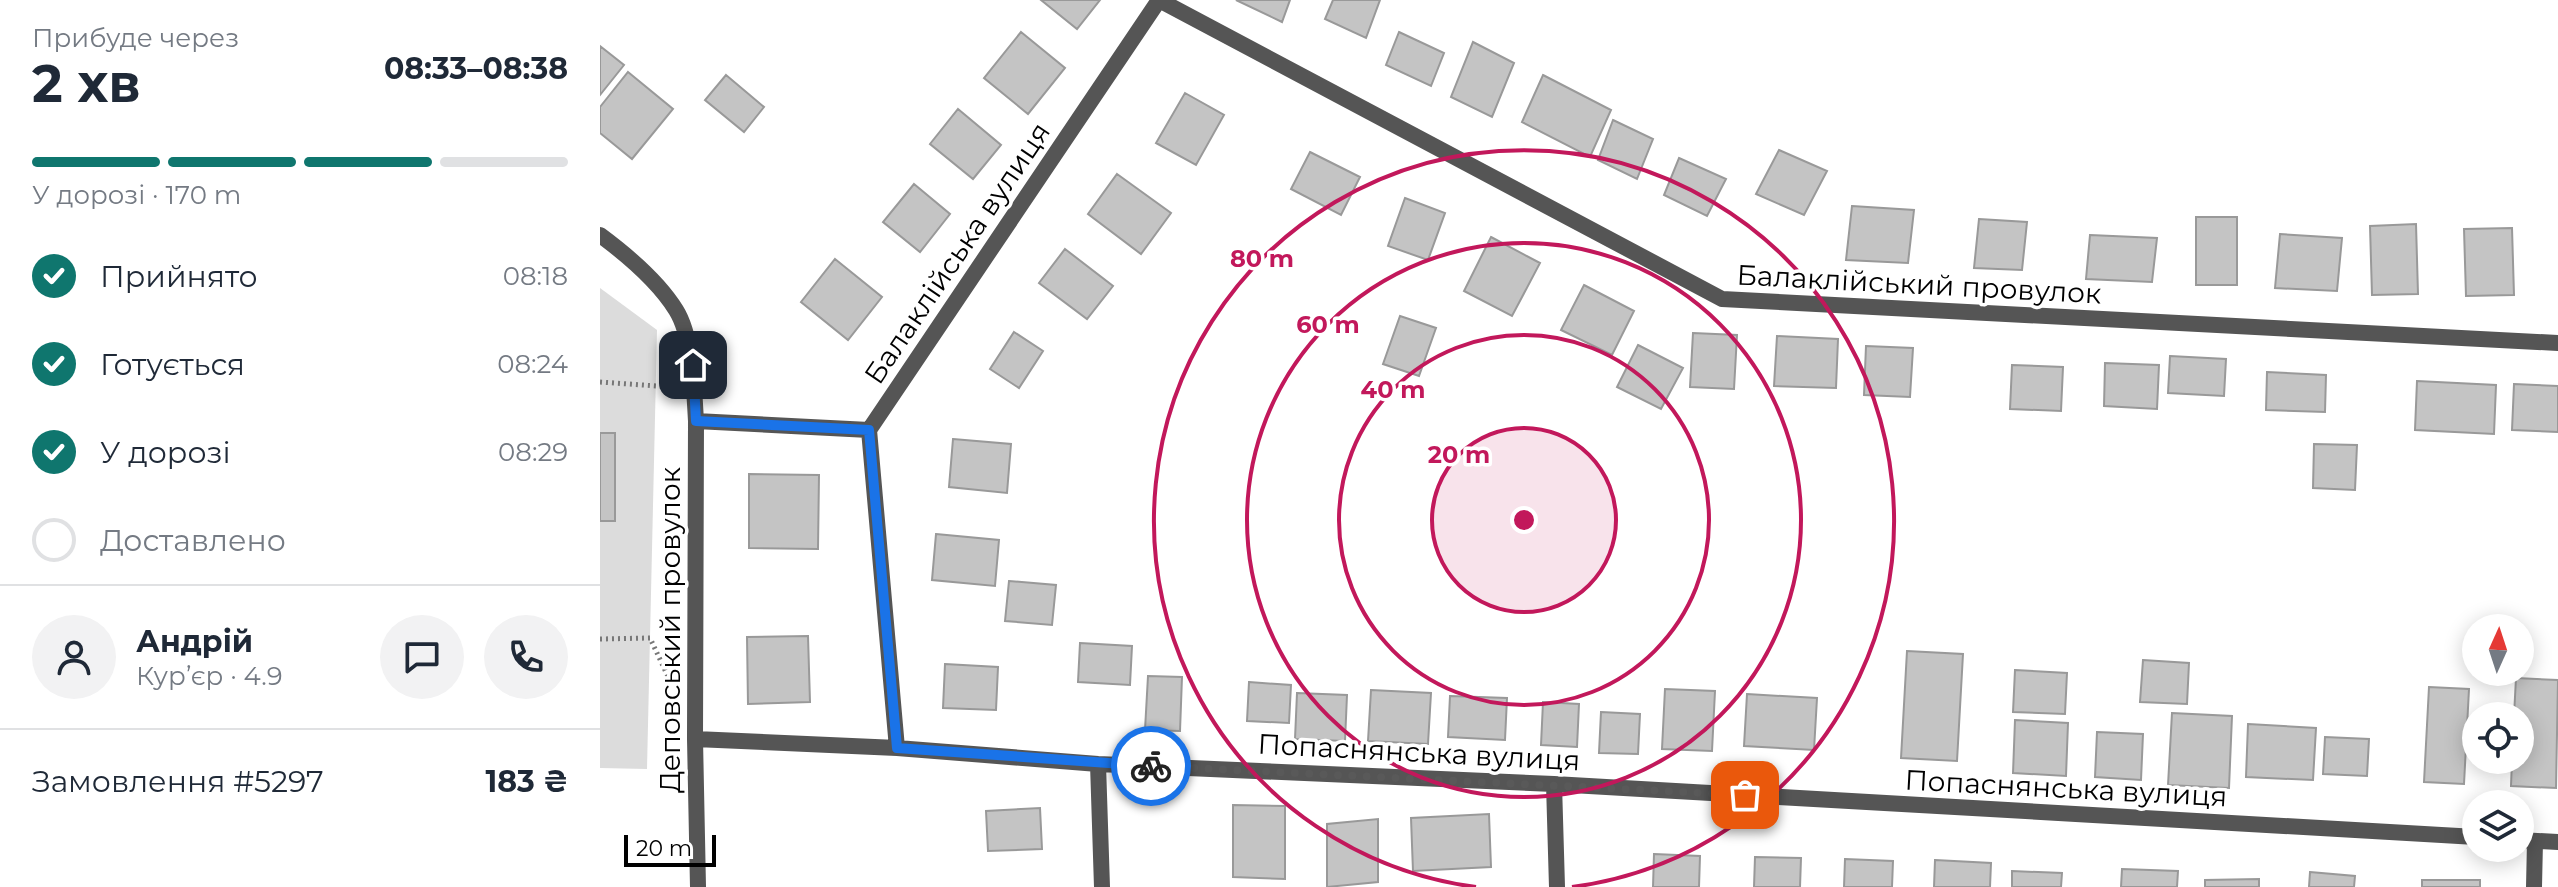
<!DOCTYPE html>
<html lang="uk">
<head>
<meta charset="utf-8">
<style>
  body { margin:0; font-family:Montserrat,sans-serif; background:#f2f2f3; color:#1f2937; height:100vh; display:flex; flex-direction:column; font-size:30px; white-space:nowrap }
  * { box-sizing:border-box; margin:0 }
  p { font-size:26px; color:#747a83 }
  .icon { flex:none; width:44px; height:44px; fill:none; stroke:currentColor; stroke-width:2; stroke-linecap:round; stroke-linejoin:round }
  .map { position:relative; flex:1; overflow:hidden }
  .drawer { display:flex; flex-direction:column; background:#fff; width:600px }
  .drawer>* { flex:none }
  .needle { width:52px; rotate:3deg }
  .controls { position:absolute; left:1862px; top:614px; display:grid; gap:16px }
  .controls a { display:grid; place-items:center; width:72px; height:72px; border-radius:50%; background:#fff; box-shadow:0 4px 20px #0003; font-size:40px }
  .scale { position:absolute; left:24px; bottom:20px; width:92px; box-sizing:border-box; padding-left:8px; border:4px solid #000; border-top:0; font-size:22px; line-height:28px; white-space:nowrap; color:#000; -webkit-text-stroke:6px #fff; paint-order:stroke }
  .pin { position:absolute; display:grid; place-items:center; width:68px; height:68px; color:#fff; margin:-34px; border-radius:16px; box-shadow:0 4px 12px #0006 }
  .courier { position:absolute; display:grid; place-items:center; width:80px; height:80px; margin:-40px; border:6px solid #1a73e8; border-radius:50%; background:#fff; color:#222; box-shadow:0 2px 10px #0007 }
  .headline em { font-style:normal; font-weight:700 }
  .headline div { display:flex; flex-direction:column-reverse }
  .headline { display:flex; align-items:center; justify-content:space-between; height:136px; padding:0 32px }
  h1 { font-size:52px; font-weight:700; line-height:60px }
  .bar { display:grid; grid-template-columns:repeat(4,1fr); gap:12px 8px; align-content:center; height:96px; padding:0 32px }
  .bar i { height:10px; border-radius:6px; background:#e0e1e3 }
  .bar .active { background:#0f766e }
  .bar p { grid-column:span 4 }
  .line { display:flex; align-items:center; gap:20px; padding:0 32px; border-top:2px solid #e0e1e3 }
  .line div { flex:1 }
  .round { display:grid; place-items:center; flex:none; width:84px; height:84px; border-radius:42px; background:#f2f2f3 }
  ol { padding:0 32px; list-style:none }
  li { display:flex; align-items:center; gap:24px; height:88px }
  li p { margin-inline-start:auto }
  li .icon { padding:8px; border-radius:50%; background:#0f766e; color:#fff; stroke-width:4 }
  li:last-child { color:#747a83 }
  li i { width:44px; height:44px; border:4px solid #e0e1e3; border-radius:50% }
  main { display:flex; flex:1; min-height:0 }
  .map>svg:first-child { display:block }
  .green { fill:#dcdcdc }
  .building { fill:#c4c4c4; stroke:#999; stroke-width:2 }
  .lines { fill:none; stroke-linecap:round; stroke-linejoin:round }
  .path { stroke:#777; stroke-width:5; stroke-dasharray:2 4; stroke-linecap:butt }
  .street { stroke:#555; stroke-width:16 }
  .done { stroke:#595959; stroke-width:8; stroke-dasharray:0 14.4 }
  .route { stroke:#1a73e8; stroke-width:10 }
  .ring { fill:none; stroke:#c2185b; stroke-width:4 }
  .labels { text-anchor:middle; stroke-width:7; stroke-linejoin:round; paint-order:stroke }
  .street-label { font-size:28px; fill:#000; stroke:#fff }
  .centre { fill:#c2185b; stroke:#fff; stroke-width:4 }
  .ring-label { font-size:24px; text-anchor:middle; font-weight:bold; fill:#c2185b; stroke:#fff; stroke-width:7; stroke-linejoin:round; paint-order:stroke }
</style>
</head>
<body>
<main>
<section class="drawer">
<div class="headline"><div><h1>2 хв</h1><p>Прибуде через</p></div><em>08:33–08:38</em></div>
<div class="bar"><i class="active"></i><i class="active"></i><i class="active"></i><i></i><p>У дорозі · 170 m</p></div>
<ol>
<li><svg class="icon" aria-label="check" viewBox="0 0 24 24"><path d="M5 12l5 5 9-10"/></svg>Прийнято<p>08:18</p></li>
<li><svg class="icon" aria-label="check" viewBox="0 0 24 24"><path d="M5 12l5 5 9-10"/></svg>Готується<p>08:24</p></li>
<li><svg class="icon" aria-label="check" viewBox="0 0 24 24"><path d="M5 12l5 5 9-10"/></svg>У дорозі<p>08:29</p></li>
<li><i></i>Доставлено</li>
</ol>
<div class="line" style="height:144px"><a class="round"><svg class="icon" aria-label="person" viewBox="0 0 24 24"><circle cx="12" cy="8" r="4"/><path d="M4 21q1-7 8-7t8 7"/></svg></a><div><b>Андрій</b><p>Кур’єр · 4.9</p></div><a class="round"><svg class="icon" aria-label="chat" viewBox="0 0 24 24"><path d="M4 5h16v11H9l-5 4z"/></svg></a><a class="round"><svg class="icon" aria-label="phone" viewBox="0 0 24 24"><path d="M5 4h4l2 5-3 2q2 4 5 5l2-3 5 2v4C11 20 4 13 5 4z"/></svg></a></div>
<div class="line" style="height:104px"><div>Замовлення #5297</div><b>183 ₴</b></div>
</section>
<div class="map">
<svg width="1958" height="887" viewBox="0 0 1958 887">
  <rect width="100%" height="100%" fill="#fff"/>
  <path class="green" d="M0,288L57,330L47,769L0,768Z"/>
  <path class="building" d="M441,0H500L477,29Z
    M636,0H690L682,22Z
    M733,0H780L766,38L725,19Z
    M421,32L465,68L428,114L384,78Z
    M799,32L844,53L831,86L786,65Z
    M873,42L914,63L892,117L851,97Z
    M0,46L24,65L0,95Z
    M28,72L73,109L32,159L0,133V107Z
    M126,75L164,107L144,132L105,100Z
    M943,75L1011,110L990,157L922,122Z
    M585,93L624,115L596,165L556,143Z
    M358,109L401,145L373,179L330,144Z
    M1013,120L1053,139L1037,179L998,160Z
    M1179,150L1227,171L1204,215L1156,194Z
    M710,152L760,177L741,215L691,189Z
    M1079,158L1126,179L1107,216L1064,195Z
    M517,174L571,213L541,254L488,214Z
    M314,184L350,214L320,252L283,222Z
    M805,198L845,213L828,260L788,246Z
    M1252,206L1314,210L1308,263L1246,260Z
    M1596,217H1637V285H1596Z
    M1379,219L1427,222L1422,270L1374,268Z
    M1816,224L1818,294L1772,295L1770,226Z
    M1912,228L1914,295L1866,296L1864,229Z
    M1680,234L1742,238L1737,291L1675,288Z
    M1490,235L1557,238L1552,282L1486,279Z
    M891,237L940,263L912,316L864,291Z
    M465,249L513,286L487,319L439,283Z
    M235,259L282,297L248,340L201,302Z
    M984,285L1034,311L1012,355L961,330Z
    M800,316L836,328L819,376L783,364Z
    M414,332L443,351L419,388L390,369Z
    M1093,333L1137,335L1134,389L1090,387Z
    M1177,336L1238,339L1236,388L1174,386Z
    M1038,345L1083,368L1061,409L1017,387Z
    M1266,346L1313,348L1310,397L1264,395Z
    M1570,356L1626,359L1624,396L1568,393Z
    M1505,363L1559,365L1557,409L1504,406Z
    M1412,365L1463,367L1461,411L1410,409Z
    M1667,372L1726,375L1725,412L1666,410Z
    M1817,381L1896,385L1894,434L1815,430Z
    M1914,384L1958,386V432L1912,430Z
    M0,433H15V521H0Z
    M353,439L411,444L407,493L349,487Z
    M1714,444L1757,445L1755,490L1713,488Z
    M149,474L219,475L218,549L149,548Z
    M336,534L399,540L395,586L332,580Z
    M409,581L456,585L452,625L405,621Z
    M208,636L210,702L148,704L147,637Z
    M480,643L532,646L530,685L478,682Z
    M1307,651L1363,654L1357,761L1301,758Z
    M1543,660L1589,663L1587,704L1540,702Z
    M345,664L398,667L396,710L343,708Z
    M1415,670L1467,673L1465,714L1413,712Z
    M548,676L582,677L580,731L545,730Z
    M1916,678L1958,680L1956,788L1911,786L1912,760H1920V716H1914Z
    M649,682L691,685L689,723L647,721Z
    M1829,687L1869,689L1864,784L1824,782Z
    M1065,689L1115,691L1112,751L1062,749Z
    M771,690L831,693L828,744L768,741Z
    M697,693L747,695L745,741L695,739Z
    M1147,694L1217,698L1214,750L1144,746Z
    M850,696L907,698L905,740L848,737Z
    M943,702L979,704L977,747L941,745Z
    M1001,712L1040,714L1038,754L999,753Z
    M1572,713L1632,716L1629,788L1568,785Z
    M1415,720L1468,723L1466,776L1413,773Z
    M1648,724L1716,728L1713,780L1646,777Z
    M1497,732L1543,734L1541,780L1495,777Z
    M1725,737L1769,739L1767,776L1723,774Z
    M633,805L685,806V879L633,877Z
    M440,808L442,849L388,851L386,811Z
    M889,814L891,867L813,871L811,818Z
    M778,819V882L727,887V824Z
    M1054,854L1100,856L1099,887H1053Z
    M1155,857L1201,858L1200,887H1154Z
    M1245,859L1293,861L1292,887H1244Z
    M1335,860L1391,863L1390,887H1334Z
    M1522,869L1578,871L1577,887H1521Z
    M1412,871L1462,873L1461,887H1412Z
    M1710,872L1755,876L1754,887H1709Z
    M1659,879V887H1605V880Z
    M1822,880H1880V887H1822Z"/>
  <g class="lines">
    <path class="path" d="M0,382L71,387
      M0,639L50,638L71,683"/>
    <path class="street" d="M559,0L1122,299L1958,343
      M0,235C27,255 58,281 76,310C93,337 94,390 96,421L269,430
      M96,421L95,739L98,887
      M95,739L297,748L498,764L954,784L1876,837
      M297,748L269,430L559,0
      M498,764L502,887
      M954,784L957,887
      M1920,840L1958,842
      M1934,887L1935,841"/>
  </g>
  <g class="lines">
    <path class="done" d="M551,766L1145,795"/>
    <path class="route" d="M93,365L96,421L269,430L297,748L551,766"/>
  </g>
  <circle cx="924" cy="520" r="92" fill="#c2185b" fill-opacity=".12"/>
  <g class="ring">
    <circle cx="924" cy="520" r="92"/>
    <circle cx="924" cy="520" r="185"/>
    <circle cx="924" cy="520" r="277"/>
    <path d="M876 887A370 370 0 1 1 972 887"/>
  </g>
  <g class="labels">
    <g class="street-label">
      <text transform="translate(357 253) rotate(-56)" y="10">Балаклійська вулиця</text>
      <text transform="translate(1319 284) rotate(3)" y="10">Балаклійський провулок</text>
      <text transform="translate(70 630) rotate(-90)" y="10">Деповський провулок</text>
      <text transform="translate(819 752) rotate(3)" y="10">Попаснянська вулиця</text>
      <text transform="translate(1466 788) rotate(3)" y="10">Попаснянська вулиця</text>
    </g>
  </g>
  <circle cx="924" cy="520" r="12" class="centre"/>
  <g class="ring-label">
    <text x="662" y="267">80 m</text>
    <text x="728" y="333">60 m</text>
    <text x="793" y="398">40 m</text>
    <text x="859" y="463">20 m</text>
  </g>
</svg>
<div class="controls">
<a><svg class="needle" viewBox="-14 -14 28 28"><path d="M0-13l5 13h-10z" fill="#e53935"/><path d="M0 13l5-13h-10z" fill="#747a83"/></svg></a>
<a><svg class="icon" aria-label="locate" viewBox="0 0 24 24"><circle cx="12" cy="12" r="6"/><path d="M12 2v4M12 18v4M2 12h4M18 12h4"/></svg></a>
<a><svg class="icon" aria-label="layers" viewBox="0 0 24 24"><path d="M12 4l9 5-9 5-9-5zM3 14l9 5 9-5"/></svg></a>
</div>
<div class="scale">20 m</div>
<div class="pin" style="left:1145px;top:795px;background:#ea580c"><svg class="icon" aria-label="bag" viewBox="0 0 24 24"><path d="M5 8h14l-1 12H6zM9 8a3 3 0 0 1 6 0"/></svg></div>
<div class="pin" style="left:93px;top:365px;background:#1f2937"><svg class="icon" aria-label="home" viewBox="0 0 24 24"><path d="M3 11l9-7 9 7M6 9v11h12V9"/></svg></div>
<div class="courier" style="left:551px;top:766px"><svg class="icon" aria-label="bike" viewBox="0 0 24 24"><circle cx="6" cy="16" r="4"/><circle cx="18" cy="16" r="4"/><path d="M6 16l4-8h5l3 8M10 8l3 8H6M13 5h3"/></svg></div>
</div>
</main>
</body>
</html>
